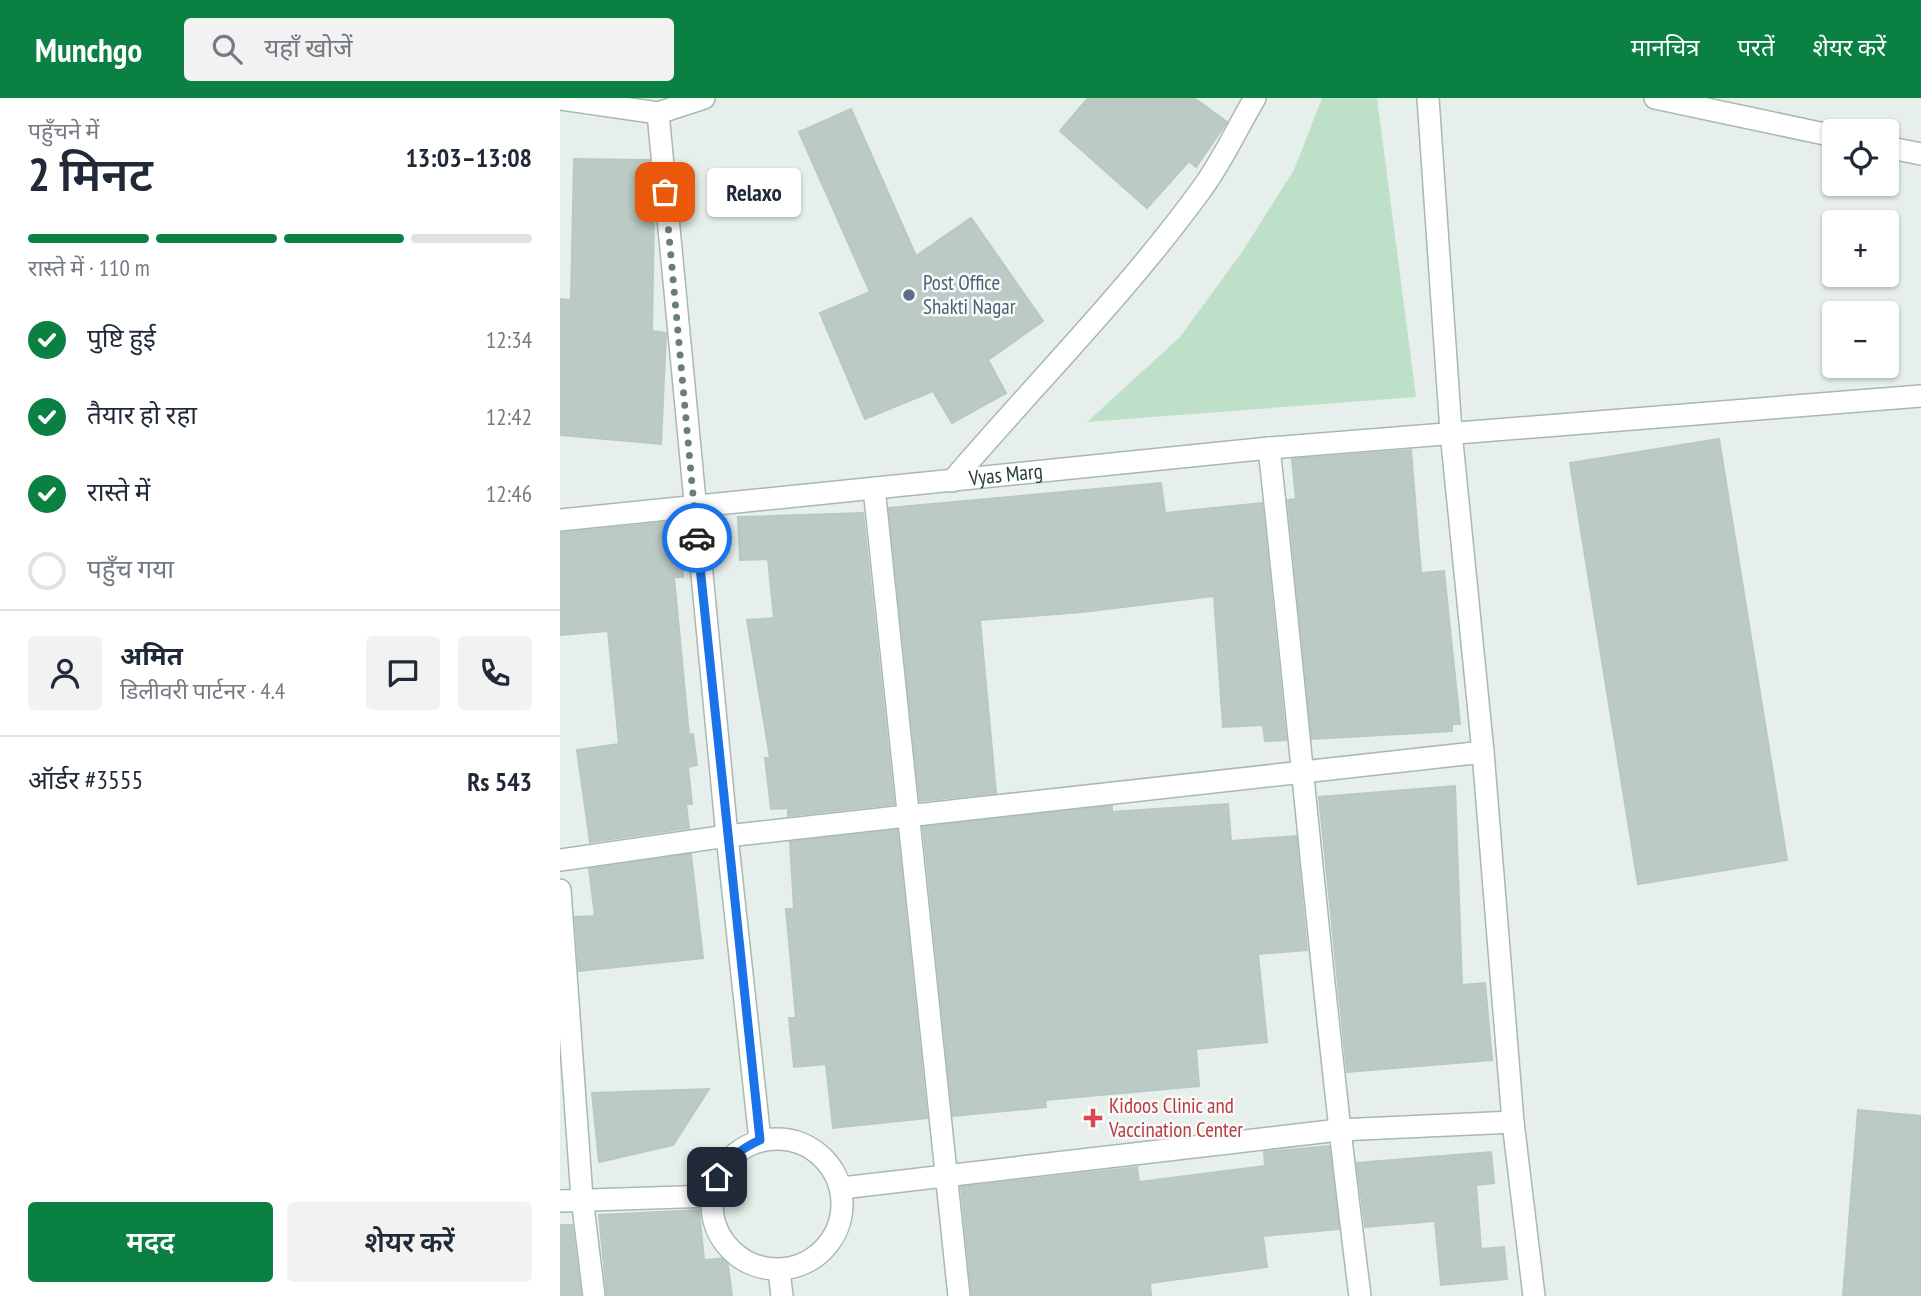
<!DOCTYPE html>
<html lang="hi">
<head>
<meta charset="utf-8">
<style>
  body { margin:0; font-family:"PT Sans Narrow","Noto Sans Devanagari",sans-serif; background:#f2f2f3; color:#1f2937; height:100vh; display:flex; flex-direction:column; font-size:26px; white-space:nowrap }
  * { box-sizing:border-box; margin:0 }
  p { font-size:23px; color:#747a83 }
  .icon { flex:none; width:38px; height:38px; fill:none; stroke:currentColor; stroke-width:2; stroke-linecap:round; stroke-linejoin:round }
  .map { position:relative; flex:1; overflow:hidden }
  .drawer { display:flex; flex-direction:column; background:#fff; width:560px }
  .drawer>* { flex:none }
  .buttons { position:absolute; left:1262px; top:21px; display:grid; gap:14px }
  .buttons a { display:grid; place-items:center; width:77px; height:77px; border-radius:7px; background:#fff; box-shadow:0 2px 5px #0004; font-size:35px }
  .pin { position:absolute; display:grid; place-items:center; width:60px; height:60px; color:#fff; margin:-30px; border-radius:14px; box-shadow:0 4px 10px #0006 }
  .courier { position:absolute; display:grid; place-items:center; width:70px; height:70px; margin:-35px; border:5px solid #1a73e8; border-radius:50%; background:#fff; color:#222; box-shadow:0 2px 9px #0007 }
  .bubble { position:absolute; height:49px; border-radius:7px; background:#fff; box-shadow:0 2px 5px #0004; font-size:23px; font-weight:600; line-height:49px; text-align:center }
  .overview em { font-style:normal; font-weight:600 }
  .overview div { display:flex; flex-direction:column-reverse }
  .overview { display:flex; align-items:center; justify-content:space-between; height:119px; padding:0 28px }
  h1 { font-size:46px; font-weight:600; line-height:52px }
  .bar { display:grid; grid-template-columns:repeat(4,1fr); gap:10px 7px; align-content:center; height:84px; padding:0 28px }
  .bar i { height:9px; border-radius:5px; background:#e0e1e3 }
  .bar .on { background:#0b8043 }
  .bar p { grid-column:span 4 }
  .line { display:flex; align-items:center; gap:18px; padding:0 28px; border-top:2px solid #e0e1e3 }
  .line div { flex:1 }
  .round { display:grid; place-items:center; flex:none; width:74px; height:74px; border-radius:7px; background:#f2f2f3 }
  ol { padding:0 28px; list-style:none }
  li { display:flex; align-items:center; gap:21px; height:77px }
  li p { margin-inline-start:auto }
  li .icon { padding:7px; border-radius:50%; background:#0b8043; color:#fff; stroke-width:4 }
  li:last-child { color:#747a83 }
  li i { width:38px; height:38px; border:4px solid #e0e1e3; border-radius:50% }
  .primary-button { display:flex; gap:14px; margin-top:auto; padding:14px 28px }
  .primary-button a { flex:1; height:80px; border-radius:7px; background:#0b8043; color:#fff; font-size:28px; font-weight:600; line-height:80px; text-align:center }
  .primary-button a+a { background:#f2f2f3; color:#1f2937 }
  header { display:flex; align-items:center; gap:42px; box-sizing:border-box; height:98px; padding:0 35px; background:#0b8043; color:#fff }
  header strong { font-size:33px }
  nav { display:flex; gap:38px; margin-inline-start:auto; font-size:24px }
  .search { width:490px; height:63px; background:#f2f2f3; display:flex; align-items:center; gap:18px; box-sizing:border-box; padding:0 24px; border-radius:7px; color:#747a83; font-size:26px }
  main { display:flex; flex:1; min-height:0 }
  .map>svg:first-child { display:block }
  .green { fill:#bfe0c8 }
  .building { fill:#bbcac4; stroke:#b8c9c2; stroke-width:2 }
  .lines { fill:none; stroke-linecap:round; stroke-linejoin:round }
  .minor-casing { stroke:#a8b8b2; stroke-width:24 }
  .minor { stroke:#fff; stroke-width:21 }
  .done { stroke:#687f78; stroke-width:7; stroke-dasharray:0 12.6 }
  .route { stroke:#1a73e8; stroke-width:9 }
  .service-dot { fill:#5c6f8a; stroke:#f7fbf9; stroke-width:2.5 }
  .health-dot { fill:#e0444e; stroke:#f7fbf9; stroke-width:2.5 }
  .labels { text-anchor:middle; stroke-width:5; stroke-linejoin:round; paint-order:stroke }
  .service-label { font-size:21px; fill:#4e5e75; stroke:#f7fbf9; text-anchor:start }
  .street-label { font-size:21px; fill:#24423a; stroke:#f7fbf9 }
  .health-label { font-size:21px; fill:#be3a42; stroke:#f7fbf9; text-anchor:start }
</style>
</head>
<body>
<header>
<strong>Munchgo</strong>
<div class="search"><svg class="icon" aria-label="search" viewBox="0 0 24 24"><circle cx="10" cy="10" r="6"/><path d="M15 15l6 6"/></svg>यहाँ खोजें</div>
<nav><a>मानचित्र</a><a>परतें</a><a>शेयर करें</a></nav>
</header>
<main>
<section class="drawer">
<div class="overview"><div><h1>2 मिनट</h1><p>पहुँचने में</p></div><em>13:03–13:08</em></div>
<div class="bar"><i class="on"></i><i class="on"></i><i class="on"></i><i></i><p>रास्ते में · 110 m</p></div>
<ol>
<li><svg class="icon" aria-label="check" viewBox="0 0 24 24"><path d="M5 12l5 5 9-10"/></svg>पुष्टि हुई<p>12:34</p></li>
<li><svg class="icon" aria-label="check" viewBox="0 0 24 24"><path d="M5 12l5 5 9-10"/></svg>तैयार हो रहा<p>12:42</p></li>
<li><svg class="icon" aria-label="check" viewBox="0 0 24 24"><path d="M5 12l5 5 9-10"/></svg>रास्ते में<p>12:46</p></li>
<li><i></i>पहुँच गया</li>
</ol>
<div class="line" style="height:126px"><a class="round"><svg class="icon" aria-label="person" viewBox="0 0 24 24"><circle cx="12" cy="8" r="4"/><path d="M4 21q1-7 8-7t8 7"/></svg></a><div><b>अमित</b><p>डिलीवरी पार्टनर · 4.4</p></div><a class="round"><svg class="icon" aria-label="chat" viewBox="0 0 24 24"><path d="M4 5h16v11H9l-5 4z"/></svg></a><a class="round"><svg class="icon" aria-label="phone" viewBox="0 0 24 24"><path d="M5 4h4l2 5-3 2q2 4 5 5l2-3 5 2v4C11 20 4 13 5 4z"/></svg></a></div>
<div class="line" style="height:91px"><div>ऑर्डर #3555</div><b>Rs 543</b></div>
<div class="primary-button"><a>मदद</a><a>शेयर करें</a></div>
</section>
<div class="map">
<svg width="1361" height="1198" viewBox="0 0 1361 1198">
  <rect width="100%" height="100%" fill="#e6efeb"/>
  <path class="green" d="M762,0H817L856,299L527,324L620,239L682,154L734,72Z"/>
  <path class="building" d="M528,0H634L667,24L636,69L629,63L587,110L500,33Z
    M291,11L356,158L411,120L483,223L428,262L446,295L392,325L373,293L305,321L260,215L310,194L239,34Z
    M14,61L89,62L94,116L92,233L106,235L101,346L0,337V201L11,202Z
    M1159,341L1227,762L1078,786L1010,365Z
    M851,352L861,475L884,473L900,626H892V633L752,641L728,402L736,401L732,361Z
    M601,385L605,415L702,405L726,642L705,643L703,627L663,629L654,498L522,514L420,522L436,695L360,703L329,410Z
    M303,415L334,706L228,718V710L211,711L205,660H210L187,522L214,520L208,461L180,462L178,419Z
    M119,423L123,479H114L129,637L133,636L137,667L128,669L132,706H126L129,730L30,744L17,652L59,646L48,533L0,537V435Z
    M895,688L902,887L925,885L932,962L787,974L759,699Z
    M668,706L671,743L736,738L747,852L698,856L707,944L636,951L639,988L485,1002L486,1009L393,1018L363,729L552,708V714Z
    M337,732L367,1020L273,1030L266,966L234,969L229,920H236L226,811H234L230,744Z
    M131,756L143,860L19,873L15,819L35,818L29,771Z
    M149,991L113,1047L39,1064L32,995Z
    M1298,1012L1361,1018V1198H1283Z
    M769,1048L779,1131L703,1138L707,1169L590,1185L591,1198H412L401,1089L577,1069L579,1084L705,1068L704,1054Z
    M931,1054L934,1085L916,1087L921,1151L944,1149L947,1181L881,1187L875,1123L805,1129L797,1065Z
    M139,1112L144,1162L167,1160L172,1198H47L39,1117Z
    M0,1127H12L21,1198H0Z"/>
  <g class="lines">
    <g class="minor-casing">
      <g id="minor">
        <path d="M868,0L891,334L923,654L953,1024L974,1198"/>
        <path d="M1095,0L1274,38"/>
        <path d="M0,1L98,15L144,0"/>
        <path d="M98,15L167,738L200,1042"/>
        <path d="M1326,49L1361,56"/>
        <path d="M709,350C740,633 764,916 800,1198"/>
        <path d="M392,383C475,286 566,195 641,92C662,64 677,30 695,0"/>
        <path d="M314,390L399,1198"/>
        <path id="s1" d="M0,422L709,350L1361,298"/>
        <path d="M0,762L167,738L923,654"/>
        <path d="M0,792L22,1100L34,1198"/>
        <circle cx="217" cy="1106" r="65"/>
        <path d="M282,1090L779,1032L953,1024"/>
        <path d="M0,1103L152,1098"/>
        <path d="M219,1172L222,1198"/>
      </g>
    </g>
    <use href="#minor" class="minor"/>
  </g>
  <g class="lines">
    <path class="done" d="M105,94L137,440"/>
    <path class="route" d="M137,440L200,1042C180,1051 169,1061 157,1079"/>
  </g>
  <circle class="service-dot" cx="349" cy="197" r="7"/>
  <path class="health-dot" d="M529.5 1009.5h7v7h7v7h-7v7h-7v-7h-7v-7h7z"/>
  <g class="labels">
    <g class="service-label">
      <text x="363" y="192">Post Office<tspan x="363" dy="24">Shakti Nagar</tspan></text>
    </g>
    <g class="street-label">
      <text dy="7" stroke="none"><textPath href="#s1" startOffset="448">Vyas Marg</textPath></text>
    </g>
    <g class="health-label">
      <text x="549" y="1015">Kidoos Clinic and<tspan x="549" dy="24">Vaccination Center</tspan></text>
    </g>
  </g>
</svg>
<div class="buttons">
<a><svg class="icon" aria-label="locate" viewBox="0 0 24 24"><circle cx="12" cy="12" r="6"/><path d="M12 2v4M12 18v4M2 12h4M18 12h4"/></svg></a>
<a>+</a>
<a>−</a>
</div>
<div class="pin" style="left:105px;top:94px;background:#ea580c"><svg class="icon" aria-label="bag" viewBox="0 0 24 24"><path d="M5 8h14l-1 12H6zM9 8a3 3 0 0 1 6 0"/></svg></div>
<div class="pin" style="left:157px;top:1079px;background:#1f2937"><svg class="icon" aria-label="home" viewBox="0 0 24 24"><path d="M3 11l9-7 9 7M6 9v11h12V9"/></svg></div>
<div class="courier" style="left:137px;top:440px"><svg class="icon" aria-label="car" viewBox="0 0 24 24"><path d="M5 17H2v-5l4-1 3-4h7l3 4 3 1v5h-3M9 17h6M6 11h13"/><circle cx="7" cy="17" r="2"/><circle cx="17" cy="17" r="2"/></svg></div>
<div class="bubble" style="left:147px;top:70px;width:94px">Relaxo</div>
</div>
</main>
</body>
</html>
